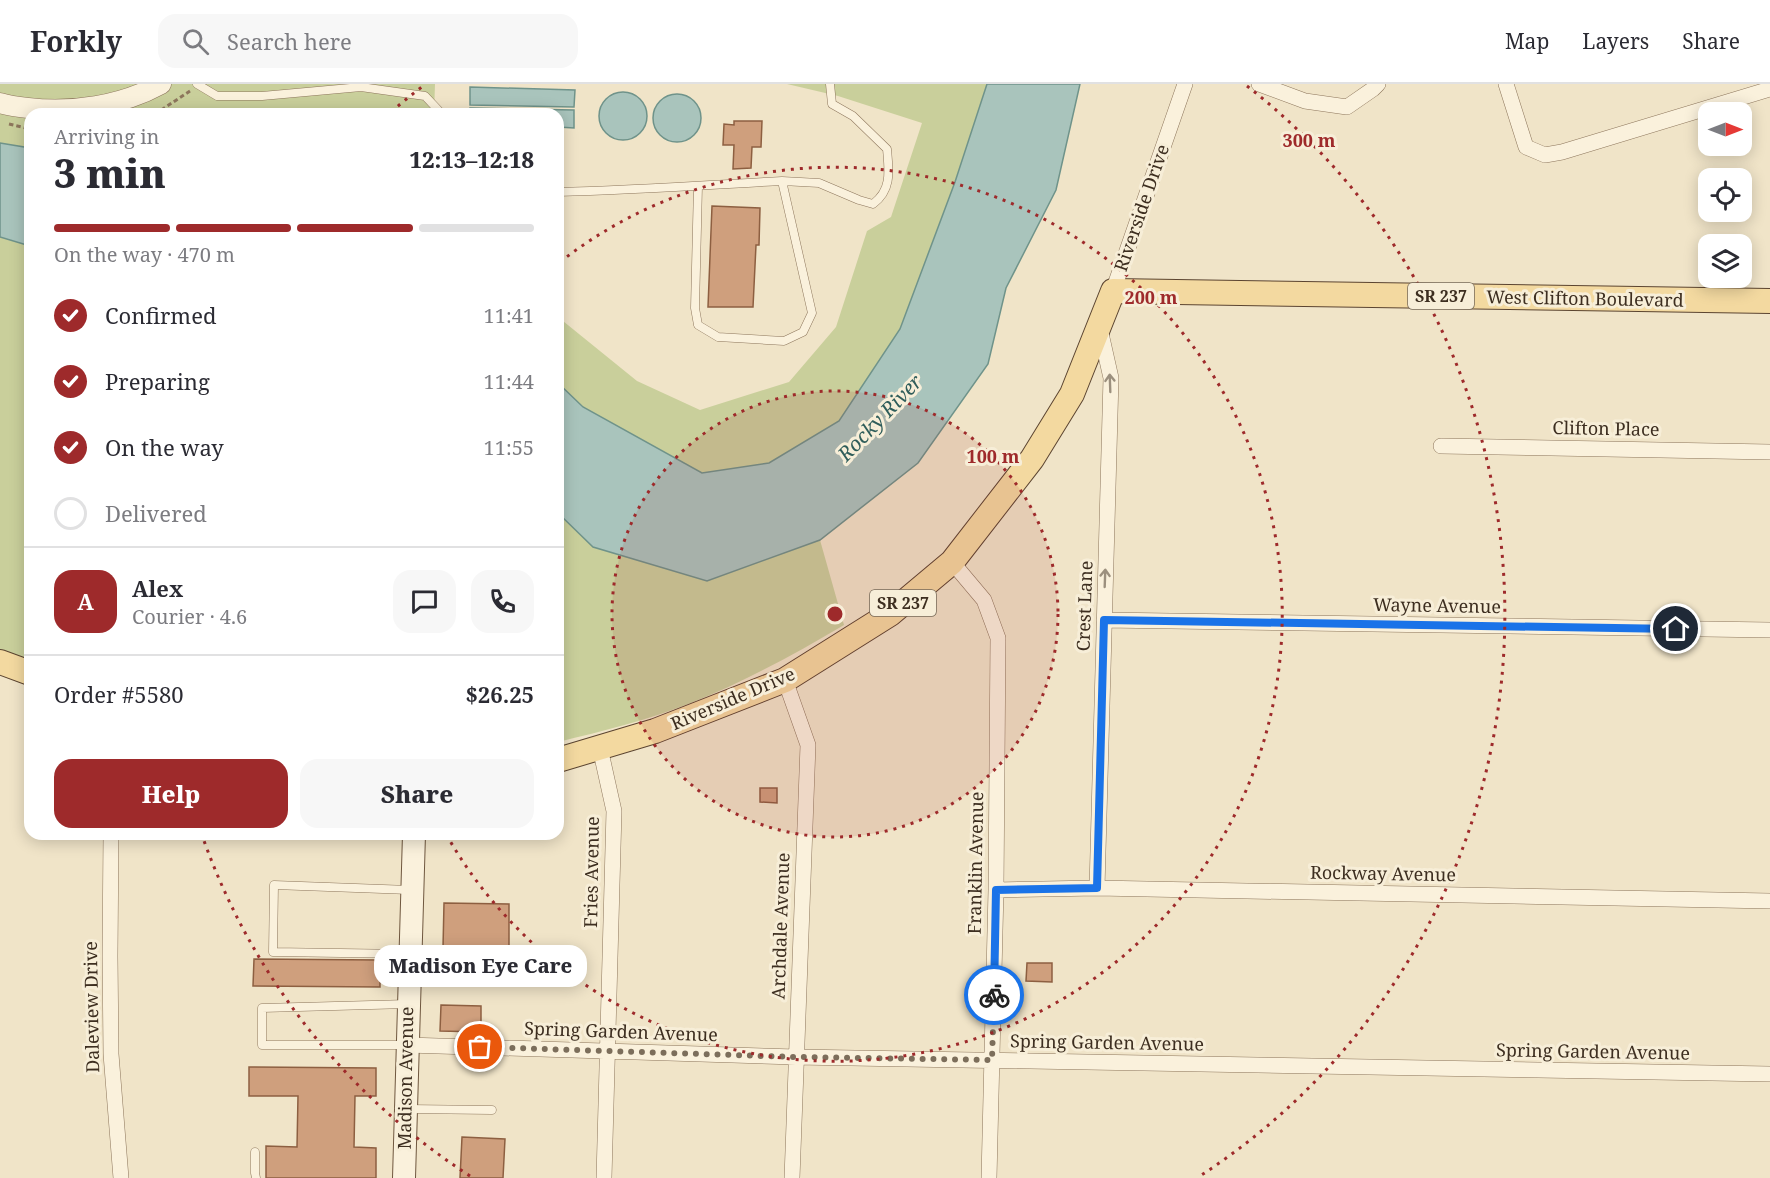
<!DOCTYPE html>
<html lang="en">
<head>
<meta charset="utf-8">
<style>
  body { margin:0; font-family:"Noto Serif",serif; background:#f7f7f7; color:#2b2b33; height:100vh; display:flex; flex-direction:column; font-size:22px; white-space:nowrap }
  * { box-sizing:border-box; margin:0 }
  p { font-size:20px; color:#7c7c81 }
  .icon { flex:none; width:33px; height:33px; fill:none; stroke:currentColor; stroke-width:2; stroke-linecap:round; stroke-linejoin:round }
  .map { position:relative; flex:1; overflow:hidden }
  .panel { position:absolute; left:24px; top:24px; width:540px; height:732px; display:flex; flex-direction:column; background:#fff; border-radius:18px; box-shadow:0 3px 15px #0003 }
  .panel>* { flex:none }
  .needle { width:39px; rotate:90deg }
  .fabs { position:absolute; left:1698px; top:18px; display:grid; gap:12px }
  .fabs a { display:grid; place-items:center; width:54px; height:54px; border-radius:12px; background:#fff; box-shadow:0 3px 15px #0003; font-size:30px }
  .pin { position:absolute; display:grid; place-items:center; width:51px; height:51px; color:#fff; margin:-26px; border:3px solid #fff; border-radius:50%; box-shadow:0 2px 6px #0007 }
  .courier { position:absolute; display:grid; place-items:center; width:60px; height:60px; margin:-30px; border:4px solid #1a73e8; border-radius:50%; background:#fff; color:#222; box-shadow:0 2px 8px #0007 }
  .bubble { position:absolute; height:42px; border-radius:18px; background:#fff; box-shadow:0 3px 15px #0003; font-size:20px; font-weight:800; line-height:42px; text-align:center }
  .overview em { font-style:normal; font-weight:800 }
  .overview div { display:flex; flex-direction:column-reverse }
  .overview { display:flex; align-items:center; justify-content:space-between; height:102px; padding:0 30px }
  h1 { font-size:39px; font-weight:800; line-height:45px }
  .bar { display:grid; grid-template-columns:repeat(4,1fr); gap:9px 6px; align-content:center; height:72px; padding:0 30px }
  .bar i { height:8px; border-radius:4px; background:#e1e1e2 }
  .bar .selected { background:#9e2a2b }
  .bar p { grid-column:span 4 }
  .line { display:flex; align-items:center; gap:15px; padding:0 30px; border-top:2px solid #e1e1e2 }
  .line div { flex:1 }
  .round { display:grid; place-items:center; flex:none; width:63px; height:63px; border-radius:18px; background:#f7f7f7 }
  ol { padding:0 30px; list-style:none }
  li { display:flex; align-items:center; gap:18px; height:66px }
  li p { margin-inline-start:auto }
  li .icon { padding:6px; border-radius:50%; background:#9e2a2b; color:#fff; stroke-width:4 }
  li:last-child { color:#7c7c81 }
  li i { width:33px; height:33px; border:3px solid #e1e1e2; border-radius:50% }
  .action { display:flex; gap:12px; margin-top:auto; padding:12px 30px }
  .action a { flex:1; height:69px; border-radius:18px; background:#9e2a2b; color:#fff; font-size:24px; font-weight:800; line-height:69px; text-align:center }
  .action a+a { background:#f7f7f7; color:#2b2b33 }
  header { display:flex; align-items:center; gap:36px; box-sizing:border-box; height:84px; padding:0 30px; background:#fff; border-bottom:2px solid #e1e1e2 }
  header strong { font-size:28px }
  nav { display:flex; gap:33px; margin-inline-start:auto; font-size:21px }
  .search { width:420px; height:54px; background:#f7f7f7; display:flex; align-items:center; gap:15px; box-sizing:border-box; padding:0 21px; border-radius:18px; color:#7c7c81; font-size:22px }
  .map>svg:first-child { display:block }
  .green { fill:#c9cf9b }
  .water { fill:#a9c4bc; stroke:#6f938a; stroke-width:1.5 }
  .building { fill:#cf9f7d; stroke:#8d5f41; stroke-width:1.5 }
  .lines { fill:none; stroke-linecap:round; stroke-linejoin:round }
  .service-casing { stroke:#8d765c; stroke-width:9 }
  .minor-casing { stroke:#8d765c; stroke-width:16 }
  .tertiary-casing { stroke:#8d765c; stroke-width:21 }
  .secondary-casing { stroke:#6f573f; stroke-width:24 }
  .primary-casing { stroke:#5b4430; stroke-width:26 }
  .path { stroke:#8d765c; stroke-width:3; stroke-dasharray:4.5 3; stroke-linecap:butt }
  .service { stroke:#faf1dc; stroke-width:8 }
  .minor { stroke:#faf1dc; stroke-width:15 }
  .tertiary { stroke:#faf1dc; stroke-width:20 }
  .secondary { stroke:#faf1dc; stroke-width:22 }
  .primary { stroke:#f3d9a0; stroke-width:24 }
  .oneway { stroke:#9c907e }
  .done { stroke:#7c6e5b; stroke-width:6; stroke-dasharray:0 10.8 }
  .route { stroke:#1a73e8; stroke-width:8 }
  .ring { fill:none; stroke:#9e2a2b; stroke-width:3; stroke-dasharray:3 6 }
  .labels { text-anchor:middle; stroke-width:6; stroke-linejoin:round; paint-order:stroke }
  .shield { fill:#f7eed8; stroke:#756857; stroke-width:1.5 }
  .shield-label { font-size:16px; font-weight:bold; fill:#3d2e20 }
  .street-label { font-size:18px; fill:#3d2e20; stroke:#f7eed8 }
  .water-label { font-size:20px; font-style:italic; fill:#2f5d5a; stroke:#f7eed8 }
  .centre { fill:#9e2a2b; stroke:#f7eed8; stroke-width:3 }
  .ring-label { font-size:18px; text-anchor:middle; font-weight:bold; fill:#9e2a2b; stroke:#f7eed8; stroke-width:6; stroke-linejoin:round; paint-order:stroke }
</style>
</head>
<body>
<header>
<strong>Forkly</strong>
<div class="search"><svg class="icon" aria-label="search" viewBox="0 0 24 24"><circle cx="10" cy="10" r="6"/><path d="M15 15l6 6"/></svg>Search here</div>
<nav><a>Map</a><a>Layers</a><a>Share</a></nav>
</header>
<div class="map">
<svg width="1770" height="1094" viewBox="0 0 1770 1094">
  <rect width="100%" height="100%" fill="#f0e4c8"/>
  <path class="green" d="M0,0H435L434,30H30V587L0,574Z
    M787,0H987L955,98L900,245L839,337L769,379L702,389L583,323L558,299V233L637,297L700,326L789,298L836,243L867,147L891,133L922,39L838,12Z
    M558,429L593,463L707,497L820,456L844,541C795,570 744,598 691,619C648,636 603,647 558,658Z"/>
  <path class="water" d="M987,0H1080L1056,106L1006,204L988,280L918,379L820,456L707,497L593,463L558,429V299L583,323L702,389L769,379L839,337L900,245L955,98Z
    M470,3L575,6L574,23L470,21Z
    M599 32a24 24 0 1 1 48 0a24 24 0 1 1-48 0Z
    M653 34a24 24 0 1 1 48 0a24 24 0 1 1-48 0Z
    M470,24L574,26V44L558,43V30H470Z
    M0,59L30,64V162L0,153Z"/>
  <path class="building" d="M734,37H762L761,63H752L751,84L733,85L734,61H723L724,40L734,41Z
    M712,122L760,124L759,161H756L753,223H708Z
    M760,704H777V719L760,718Z
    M444,819L509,820V865L443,864Z
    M254,875L380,876V903L253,902Z
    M1027,879H1052V898L1026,897Z
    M441,921L481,922V948L440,947Z
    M249,983L376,984V1012H355L354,1063L376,1064V1094H266V1062L297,1063L298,1012H249Z
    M462,1053L505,1055L503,1094H460Z"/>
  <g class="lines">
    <g class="service-casing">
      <path id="service" d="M197,0L217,12H262L361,3L425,12L442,30
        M782,97L819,99L859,116L873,120C892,106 889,87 887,65L853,32L832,20L830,0
        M558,108C633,106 708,101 782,97L812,229L803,248L784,257L718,253L698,241L695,224L698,102
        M408,870L273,868L274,801L410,806
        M406,961H262V924L408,920
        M407,1025L492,1026
        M255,1068V1089L256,1094"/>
    </g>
    <g class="minor-casing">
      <path id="minor" d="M1259,0L1305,17L1347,23L1373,5L1378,0
        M1506,0L1526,63L1545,71L1562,68L1770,5
        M1113,207L1185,0
        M1441,362L1770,368
        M952,478L984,516L998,554L996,806L989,1094
        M1104,536L1770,546
        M785,596L808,661L792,1094
        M600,664L614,727L604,1094
        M111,750L110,872L111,970L121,1094
        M1097,804L1111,294L1100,245
        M996,806L1097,804L1770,817
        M407,961L796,973L1770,990"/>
    </g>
    <g class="tertiary-casing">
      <path id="tertiary" d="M0,19C9,22 18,23 28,24C72,29 121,22 161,0"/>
    </g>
    <g class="secondary-casing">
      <path id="secondary" d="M404,1094L414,750"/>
    </g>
    <g class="primary-casing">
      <path id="primary" d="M0,578L30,589
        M558,676L655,647L785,596L890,530L952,478L1032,375L1072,310L1113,207L1770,217"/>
    </g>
    <path class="path" d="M155,30L190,7
      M9,40L30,45"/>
    <use href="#service" class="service"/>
    <use href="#minor" class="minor"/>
    <use href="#tertiary" class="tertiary"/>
    <use href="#secondary" class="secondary"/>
    <use href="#primary" class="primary"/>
  </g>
  <defs><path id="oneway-shaft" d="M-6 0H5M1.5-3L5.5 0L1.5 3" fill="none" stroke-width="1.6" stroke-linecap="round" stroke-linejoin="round" transform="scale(1.5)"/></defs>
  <g class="oneway">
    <use href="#oneway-shaft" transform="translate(1110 299) rotate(-92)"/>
    <use href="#oneway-shaft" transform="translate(1105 494) rotate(-88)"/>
  </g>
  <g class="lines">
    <path class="done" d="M480,963L796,973L992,976L994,911"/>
    <path class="route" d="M994,911L996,806L1097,804L1104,536L1676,545"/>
  </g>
  <circle cx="835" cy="530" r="223" fill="#9e2a2b" fill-opacity=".12"/>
  <g class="ring">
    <circle cx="835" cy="530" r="223"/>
    <path d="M560 178A447 447 0 1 1 446 750"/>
    <path d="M470 1092A670 670 0 0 1 203 754M391 28A670 670 0 0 1 423 2M1247 2A670 670 0 0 1 1200 1092"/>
  </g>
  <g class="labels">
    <g class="shield">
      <rect x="1408" y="199" width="66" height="26" rx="4.5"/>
      <rect x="870" y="506" width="66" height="26" rx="4.5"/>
    </g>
    <g class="shield-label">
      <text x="1441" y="218">SR 237</text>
      <text x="903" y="525">SR 237</text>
    </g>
    <g class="street-label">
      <text transform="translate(1142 124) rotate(-71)" y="6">Riverside Drive</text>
      <text transform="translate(1585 215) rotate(1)" y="6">West Clifton Boulevard</text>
      <text transform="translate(1606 345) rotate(1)" y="6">Clifton Place</text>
      <text transform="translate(1085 522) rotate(-88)" y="6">Crest Lane</text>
      <text transform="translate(1437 522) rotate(1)" y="6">Wayne Avenue</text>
      <text transform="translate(733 615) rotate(-23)" y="6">Riverside Drive</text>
      <text transform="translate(976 779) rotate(-89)" y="6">Franklin Avenue</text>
      <text transform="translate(592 788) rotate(-89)" y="6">Fries Avenue</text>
      <text transform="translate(1383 790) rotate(1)" y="6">Rockway Avenue</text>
      <text transform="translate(781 842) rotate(-88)" y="6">Archdale Avenue</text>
      <text transform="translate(92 923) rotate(-91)" y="6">Daleview Drive</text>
      <text transform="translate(621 948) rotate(2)" y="6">Spring Garden Avenue</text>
      <text transform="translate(1107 959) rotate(1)" y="6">Spring Garden Avenue</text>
      <text transform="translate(1593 968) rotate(1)" y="6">Spring Garden Avenue</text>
      <text transform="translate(406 994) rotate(-89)" y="6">Madison Avenue</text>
    </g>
    <g class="water-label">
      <text transform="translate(880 334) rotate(-46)" y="7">Rocky River</text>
    </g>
  </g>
  <circle cx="835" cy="530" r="9" class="centre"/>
  <g class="ring-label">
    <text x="1309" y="63">300 m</text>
    <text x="1151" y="220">200 m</text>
    <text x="993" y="379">100 m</text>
  </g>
</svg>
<div class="fabs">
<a><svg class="needle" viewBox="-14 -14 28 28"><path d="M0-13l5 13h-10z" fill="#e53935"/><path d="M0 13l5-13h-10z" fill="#7c7c81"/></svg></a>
<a><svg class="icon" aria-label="locate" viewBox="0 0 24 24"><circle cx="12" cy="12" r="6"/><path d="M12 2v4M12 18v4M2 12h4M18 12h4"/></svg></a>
<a><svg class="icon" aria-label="layers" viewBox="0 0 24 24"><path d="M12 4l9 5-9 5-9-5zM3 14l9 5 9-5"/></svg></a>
</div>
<div class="pin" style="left:480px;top:963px;background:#ea580c"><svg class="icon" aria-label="bag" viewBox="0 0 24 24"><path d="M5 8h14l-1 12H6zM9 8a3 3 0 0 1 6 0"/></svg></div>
<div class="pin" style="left:1676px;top:545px;background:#1f2937"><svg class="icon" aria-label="home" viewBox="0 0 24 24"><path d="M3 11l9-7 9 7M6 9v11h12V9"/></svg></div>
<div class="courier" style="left:994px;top:911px"><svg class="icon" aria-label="bike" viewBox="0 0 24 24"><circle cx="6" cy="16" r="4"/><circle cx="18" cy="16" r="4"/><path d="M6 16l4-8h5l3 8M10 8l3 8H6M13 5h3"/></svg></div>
<div class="bubble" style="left:374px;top:861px;width:213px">Madison Eye Care</div>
<section class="panel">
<div class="overview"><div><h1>3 min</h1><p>Arriving in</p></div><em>12:13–12:18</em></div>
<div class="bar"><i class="selected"></i><i class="selected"></i><i class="selected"></i><i></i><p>On the way · 470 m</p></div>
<ol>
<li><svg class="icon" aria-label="check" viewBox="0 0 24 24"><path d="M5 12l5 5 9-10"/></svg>Confirmed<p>11:41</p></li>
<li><svg class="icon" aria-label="check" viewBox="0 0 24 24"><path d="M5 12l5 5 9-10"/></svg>Preparing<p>11:44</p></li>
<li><svg class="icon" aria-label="check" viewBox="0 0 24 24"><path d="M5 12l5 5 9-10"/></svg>On the way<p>11:55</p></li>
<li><i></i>Delivered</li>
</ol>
<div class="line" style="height:108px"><b class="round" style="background:#9e2a2b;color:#fff">A</b><div><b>Alex</b><p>Courier · 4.6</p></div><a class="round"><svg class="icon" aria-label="chat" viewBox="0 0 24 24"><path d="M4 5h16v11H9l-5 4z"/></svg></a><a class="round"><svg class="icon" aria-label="phone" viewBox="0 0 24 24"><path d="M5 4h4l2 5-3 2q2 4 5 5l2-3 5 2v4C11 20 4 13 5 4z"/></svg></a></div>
<div class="line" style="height:78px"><div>Order #5580</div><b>$26.25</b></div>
<div class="action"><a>Help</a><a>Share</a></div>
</section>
</div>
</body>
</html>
